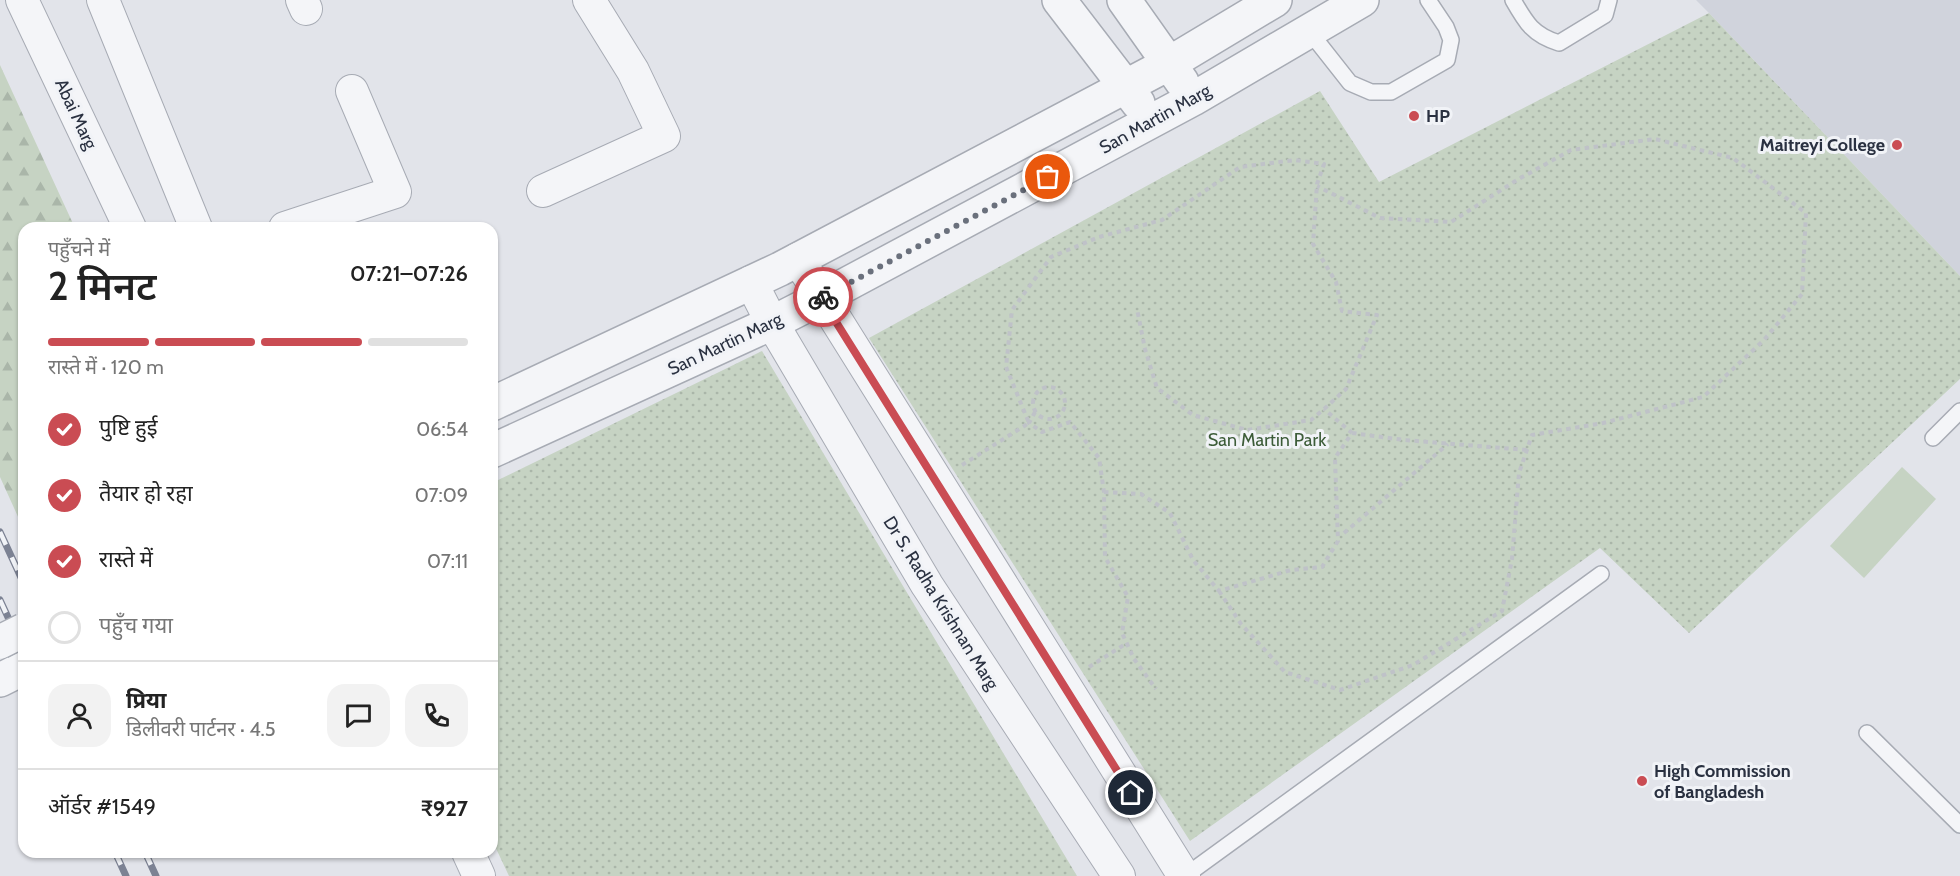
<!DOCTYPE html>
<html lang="hi">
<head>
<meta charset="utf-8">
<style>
  body { margin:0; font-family:Cabin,"Noto Sans Devanagari",sans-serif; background:#f2f2f2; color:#222; height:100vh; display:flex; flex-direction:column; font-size:22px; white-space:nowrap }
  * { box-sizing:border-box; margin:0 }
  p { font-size:20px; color:#767676 }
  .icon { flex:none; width:33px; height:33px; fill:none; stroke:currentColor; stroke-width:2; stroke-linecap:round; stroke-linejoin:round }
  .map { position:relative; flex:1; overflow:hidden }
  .drawer { position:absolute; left:18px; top:222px; width:480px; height:636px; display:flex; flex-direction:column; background:#fff; border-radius:18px; box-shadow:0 2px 4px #0004 }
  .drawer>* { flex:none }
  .pin { position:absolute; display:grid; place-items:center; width:51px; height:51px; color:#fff; margin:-26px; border:3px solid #fff; border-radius:50%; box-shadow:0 2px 6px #0007 }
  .courier { position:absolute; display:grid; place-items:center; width:60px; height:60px; margin:-30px; border:4px solid #ca4c53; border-radius:50%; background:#fff; color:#222; box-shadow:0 2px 8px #0007 }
  .summary em { font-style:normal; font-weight:600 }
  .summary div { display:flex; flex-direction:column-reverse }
  .summary { display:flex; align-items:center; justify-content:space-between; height:102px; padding:0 30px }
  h1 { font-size:39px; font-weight:600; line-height:45px }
  .bar { display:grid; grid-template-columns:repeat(4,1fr); gap:9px 6px; align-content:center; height:72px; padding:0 30px }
  .bar i { height:8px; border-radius:4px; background:#e0e0e0 }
  .bar .on { background:#ca4c53 }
  .bar p { grid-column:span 4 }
  .line { display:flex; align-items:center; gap:15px; padding:0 30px; border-top:2px solid #e0e0e0 }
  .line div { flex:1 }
  .round { display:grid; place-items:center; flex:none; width:63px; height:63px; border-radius:18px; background:#f2f2f2 }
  ol { padding:0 30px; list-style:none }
  li { display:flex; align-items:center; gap:18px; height:66px }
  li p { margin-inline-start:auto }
  li .icon { padding:6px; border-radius:50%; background:#ca4c53; color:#fff; stroke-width:4 }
  li:last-child { color:#767676 }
  li i { width:33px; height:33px; border:3px solid #e0e0e0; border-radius:50% }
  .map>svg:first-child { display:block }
  .built { fill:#d0d3dc }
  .grass { fill:#c6d3c3 }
  .forest { fill:url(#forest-firs) }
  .park { fill:url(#park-dots) }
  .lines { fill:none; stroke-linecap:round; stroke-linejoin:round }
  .service-casing { stroke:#a7abb4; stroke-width:18 }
  .minor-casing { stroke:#a7abb4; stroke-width:34 }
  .tertiary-casing { stroke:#a7abb4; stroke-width:36 }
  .path { stroke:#bfc2c8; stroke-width:4; stroke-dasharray:4.5 4.5; stroke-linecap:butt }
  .service { stroke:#f4f5f8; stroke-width:15 }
  .minor { stroke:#f4f5f8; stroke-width:32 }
  .tertiary { stroke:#f4f5f8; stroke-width:33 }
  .rail-casing { stroke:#7c8293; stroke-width:7 }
  .rail { stroke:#f1f3f7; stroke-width:4.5; stroke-dasharray:14; stroke-linecap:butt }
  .tertiary-bridge-casing { stroke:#a7abb4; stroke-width:36; stroke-linecap:butt }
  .tertiary-bridge { stroke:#f4f5f8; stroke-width:33 }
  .done { stroke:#6a707c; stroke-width:6; stroke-dasharray:0 10.8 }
  .route { stroke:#ca4c53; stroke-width:8 }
  .poi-dot { fill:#ca4c53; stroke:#f1f3f7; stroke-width:2 }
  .labels { text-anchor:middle; stroke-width:6; stroke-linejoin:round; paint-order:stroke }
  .street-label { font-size:18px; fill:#2a3141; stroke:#f1f3f7 }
  .poi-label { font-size:18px; font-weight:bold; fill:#2a3141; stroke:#f1f3f7; text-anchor:start }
  .park-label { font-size:18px; fill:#3c5c38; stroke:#f1f3f7 }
</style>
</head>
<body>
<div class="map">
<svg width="1960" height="876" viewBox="0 0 1960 876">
  <defs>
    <pattern id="forest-firs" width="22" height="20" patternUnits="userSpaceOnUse" patternTransform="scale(1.5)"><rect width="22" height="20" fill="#c6d3c3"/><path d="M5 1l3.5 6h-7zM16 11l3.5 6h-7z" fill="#aab6a9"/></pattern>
    <pattern id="park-dots" width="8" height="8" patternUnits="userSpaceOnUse" patternTransform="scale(1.5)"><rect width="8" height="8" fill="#c6d3c3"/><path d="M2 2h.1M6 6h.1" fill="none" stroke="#aab6a9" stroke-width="1.8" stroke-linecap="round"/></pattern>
  </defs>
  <rect width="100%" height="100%" fill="#e2e4ea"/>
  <path class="built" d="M1696,0H1960V276L1709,13Z"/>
  <path class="grass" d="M1902,467L1936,499L1864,578L1830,546Z"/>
  <path class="forest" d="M0,65L75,228H24V530L0,477Z"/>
  <path class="park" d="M1709,13L1960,276V379L1689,633L1600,548L1190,841L869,338L1320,91L1379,182Z
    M762,351L1077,876H509L492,840V483Z"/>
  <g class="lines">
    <g class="service-casing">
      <path id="service" d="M1513,0C1526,23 1533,35 1559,43L1605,15L1609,0
        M1309,31L1350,83L1371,92H1391L1447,60L1451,40L1446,27L1428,0
        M1933,438L1960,411
        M1867,733L1960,825
        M1185,876L1601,574"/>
    </g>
    <g class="minor-casing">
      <path id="minor" d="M22,0L130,228
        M103,0L196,228
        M302,0L306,9
        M543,191L664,136L633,71L589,0
        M285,228L395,192L352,91
        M798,259L1184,876
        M751,282L772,323L927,585L1119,876
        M468,852L479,876"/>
    </g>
    <g class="tertiary-casing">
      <path id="tertiary" d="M1059,0L1138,103
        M1124,0L1182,82
        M492,404L780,269L1170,63L1275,0
        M492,451L772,323L821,298L1193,99L1362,0
        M0,680L24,668"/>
    </g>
    <path class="path" d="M1033 403a16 16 0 1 1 32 0a16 16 0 1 1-32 0Z
      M1035,412L1029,423L1042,432L1070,422L1099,458L1104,492L1105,557L1128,597L1122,633L1134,659L1156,689
      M1352,433L1404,440L1527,450
      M962,465L1029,423L1006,367L1012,310L1051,257L1099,237L1162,220L1240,167L1295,160L1324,164L1317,184L1313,244L1336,282L1342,311L1377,315L1346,389L1324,409L1311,420L1247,430L1193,415L1157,388L1145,349L1137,309
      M1104,492L1141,494L1170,513L1193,560L1219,591L1291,570L1322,567L1338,541L1335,458L1352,433L1324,409
      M1344,533L1448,444
      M1219,591L1241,624L1285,672L1340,690L1413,665L1502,611L1512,559L1519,473L1532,435L1603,423L1703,397L1764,340L1802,294L1806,213L1733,158L1655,139L1571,150L1517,180L1451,222L1380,218L1317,186
      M1089,667L1127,643"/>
    <use href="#service" class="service"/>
    <use href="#minor" class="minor"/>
    <use href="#tertiary" class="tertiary"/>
    <g class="rail-casing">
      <path id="rail" d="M0,532L24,584
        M0,600L24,652
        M115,852L126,876
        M145,852L156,876"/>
    </g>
    <use href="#rail" class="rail"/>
    <g class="tertiary-bridge-casing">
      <path id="tertiary-bridge" d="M0,642L24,630"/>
    </g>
    <use href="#tertiary-bridge" class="tertiary-bridge"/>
  </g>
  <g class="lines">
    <path class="done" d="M823,297L1048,177"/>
    <path class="route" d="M823,297L821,298L1131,793"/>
  </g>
  <g class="poi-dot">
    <circle cx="1414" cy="116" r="6"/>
    <circle cx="1897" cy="145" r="6"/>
    <circle cx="1642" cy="781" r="6"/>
  </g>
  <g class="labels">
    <g class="street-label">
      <text transform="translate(76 114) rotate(65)" y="6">Abai Marg</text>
      <text transform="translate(1155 119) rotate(-29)" y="6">San Martin Marg</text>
      <text transform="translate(725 344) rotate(-25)" y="6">San Martin Marg</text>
      <text transform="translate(941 603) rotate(58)" y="6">Dr S. Radha Krishnan Marg</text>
    </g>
    <g class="poi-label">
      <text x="1426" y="122">HP</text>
      <text x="1885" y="151" text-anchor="end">Maitreyi College</text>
      <text x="1654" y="777">High Commission<tspan x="1654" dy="21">of Bangladesh</tspan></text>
    </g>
    <g class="park-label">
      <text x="1267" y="446">San Martin Park</text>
    </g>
  </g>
</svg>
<div class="pin" style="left:1048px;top:177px;background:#ea580c"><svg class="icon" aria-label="bag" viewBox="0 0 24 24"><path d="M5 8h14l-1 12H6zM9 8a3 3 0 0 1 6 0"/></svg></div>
<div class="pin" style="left:1131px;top:793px;background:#1f2937"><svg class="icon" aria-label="home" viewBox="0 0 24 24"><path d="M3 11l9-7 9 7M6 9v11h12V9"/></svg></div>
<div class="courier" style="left:823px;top:297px"><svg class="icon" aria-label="bike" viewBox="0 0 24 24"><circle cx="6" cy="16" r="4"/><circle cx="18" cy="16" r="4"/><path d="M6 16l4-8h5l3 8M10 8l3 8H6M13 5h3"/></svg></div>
<section class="drawer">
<div class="summary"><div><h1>2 मिनट</h1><p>पहुँचने में</p></div><em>07:21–07:26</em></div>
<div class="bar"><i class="on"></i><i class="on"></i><i class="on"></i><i></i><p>रास्ते में · 120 m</p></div>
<ol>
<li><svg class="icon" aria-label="check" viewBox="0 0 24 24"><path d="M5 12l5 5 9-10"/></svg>पुष्टि हुई<p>06:54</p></li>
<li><svg class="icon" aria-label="check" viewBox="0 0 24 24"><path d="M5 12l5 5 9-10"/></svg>तैयार हो रहा<p>07:09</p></li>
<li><svg class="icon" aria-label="check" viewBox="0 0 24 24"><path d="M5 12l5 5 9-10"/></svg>रास्ते में<p>07:11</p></li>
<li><i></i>पहुँच गया</li>
</ol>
<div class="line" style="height:108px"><a class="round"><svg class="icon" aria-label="person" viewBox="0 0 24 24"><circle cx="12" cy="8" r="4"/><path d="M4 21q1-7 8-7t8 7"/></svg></a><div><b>प्रिया</b><p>डिलीवरी पार्टनर · 4.5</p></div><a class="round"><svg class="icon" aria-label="chat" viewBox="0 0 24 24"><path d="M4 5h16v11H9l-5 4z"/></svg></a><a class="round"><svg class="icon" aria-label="phone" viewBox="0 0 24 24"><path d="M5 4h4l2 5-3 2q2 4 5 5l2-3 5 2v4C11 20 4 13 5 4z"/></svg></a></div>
<div class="line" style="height:78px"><div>ऑर्डर #1549</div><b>₹927</b></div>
</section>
</div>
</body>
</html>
